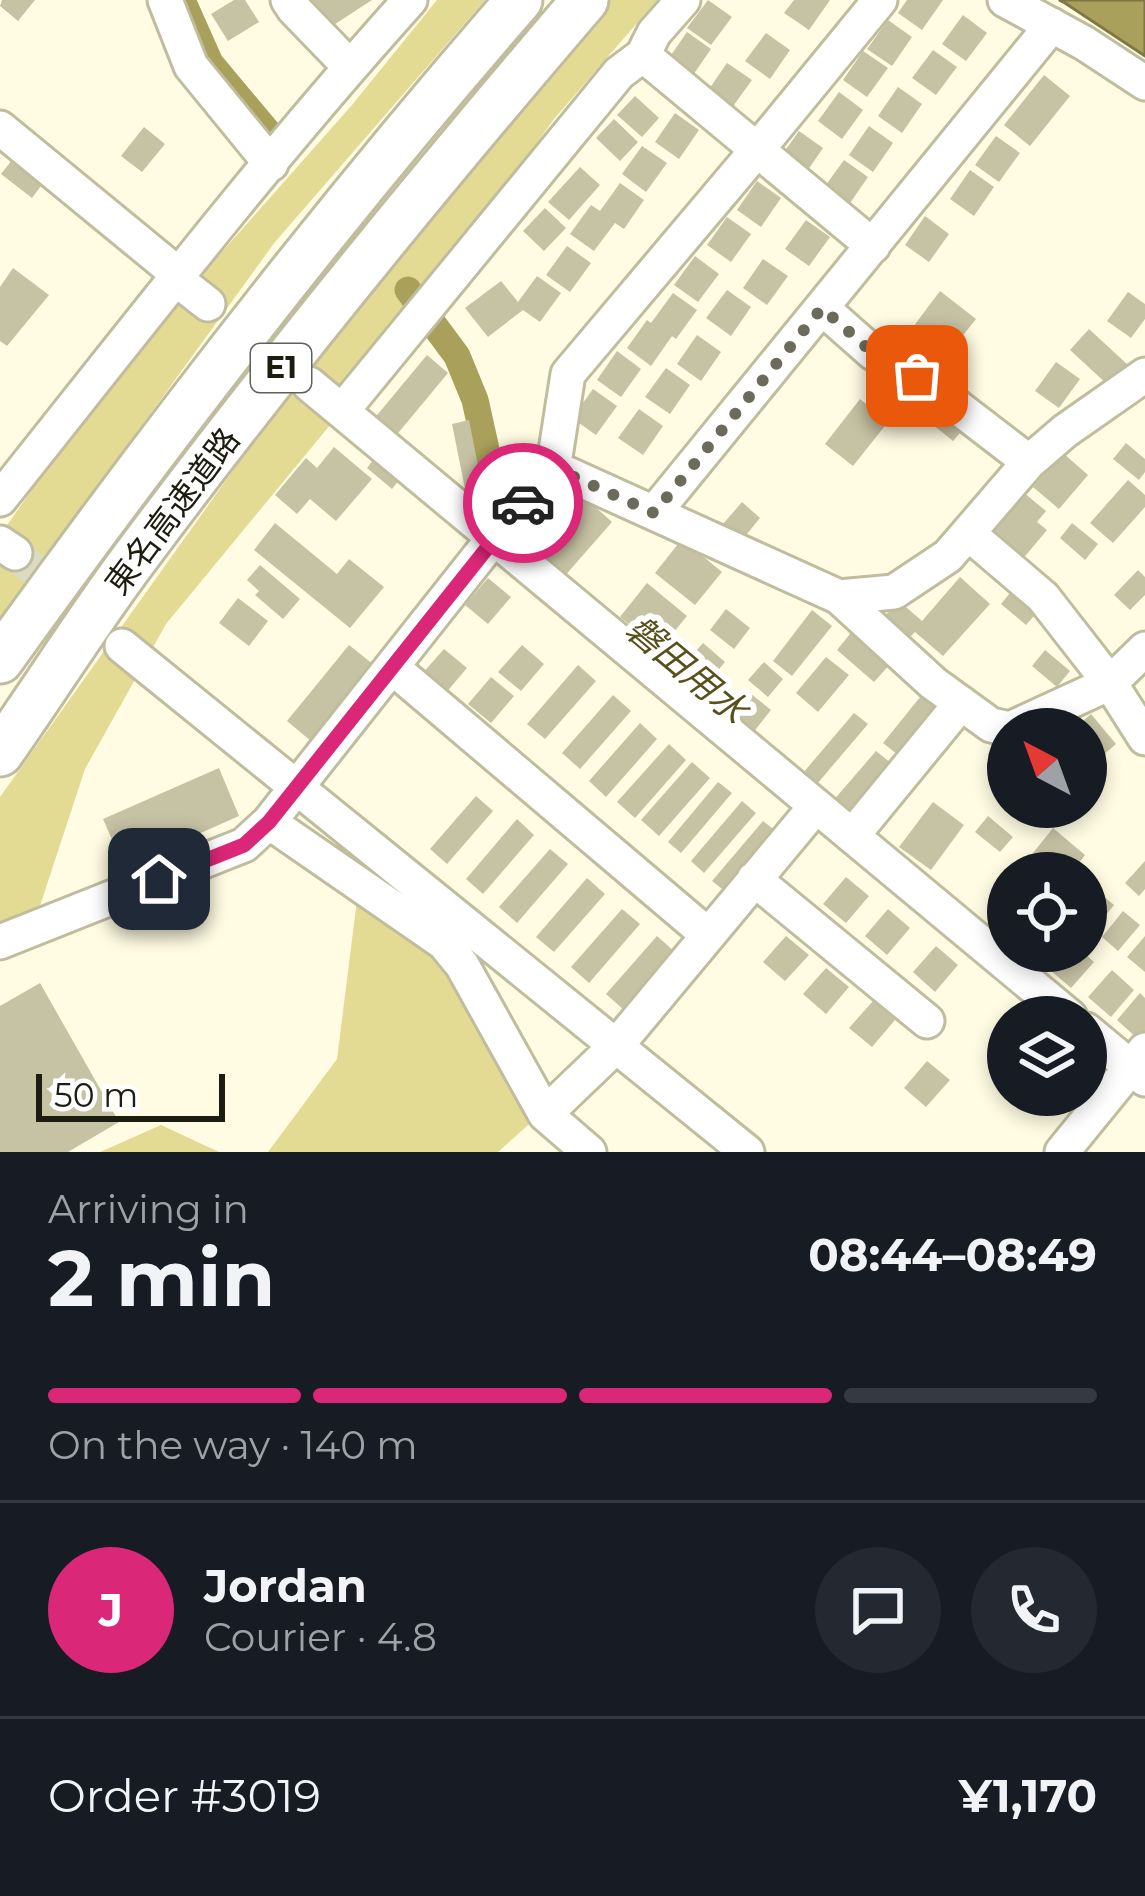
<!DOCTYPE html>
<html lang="en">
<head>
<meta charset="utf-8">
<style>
  body { margin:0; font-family:Montserrat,"Noto Sans JP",sans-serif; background:#242831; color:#f1f3f6; height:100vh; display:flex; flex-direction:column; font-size:45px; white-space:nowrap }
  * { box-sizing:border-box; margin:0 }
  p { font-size:39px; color:#9ea1a6 }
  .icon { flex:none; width:66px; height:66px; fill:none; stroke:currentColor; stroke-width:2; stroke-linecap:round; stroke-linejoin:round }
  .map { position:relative; height:1152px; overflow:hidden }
  .side { display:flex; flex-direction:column; background:#171b24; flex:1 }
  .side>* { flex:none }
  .needle { width:78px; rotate:319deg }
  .controls { position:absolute; left:987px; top:708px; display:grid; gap:24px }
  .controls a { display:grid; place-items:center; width:120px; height:120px; border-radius:50%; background:#171b24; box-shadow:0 6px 18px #0003; font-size:60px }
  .scale { position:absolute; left:36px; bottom:30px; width:189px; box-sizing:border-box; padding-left:12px; border:6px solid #1d1c10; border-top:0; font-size:33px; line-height:42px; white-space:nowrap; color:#1d1c10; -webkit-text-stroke:9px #fff; paint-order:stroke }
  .pin { position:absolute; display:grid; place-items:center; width:102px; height:102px; color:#fff; margin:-51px; border-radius:24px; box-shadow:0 6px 18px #0006 }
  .courier { position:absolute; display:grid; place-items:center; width:120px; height:120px; margin:-60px; border:9px solid #db2777; border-radius:50%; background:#fff; color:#222; box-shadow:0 3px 15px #0007 }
  .headline em { font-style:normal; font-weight:700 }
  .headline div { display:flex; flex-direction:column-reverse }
  .headline { display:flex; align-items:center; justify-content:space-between; height:204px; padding:0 48px }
  h1 { font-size:78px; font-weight:700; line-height:90px }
  .bar { display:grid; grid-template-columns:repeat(4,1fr); gap:18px 12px; align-content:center; height:144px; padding:0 48px }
  .bar i { height:15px; border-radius:9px; background:#363941 }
  .bar .current { background:#db2777 }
  .bar p { grid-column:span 4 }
  .line { display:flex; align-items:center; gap:30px; padding:0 48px; border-top:3px solid #363941 }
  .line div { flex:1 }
  .round { display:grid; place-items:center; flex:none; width:126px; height:126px; border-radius:63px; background:#242831 }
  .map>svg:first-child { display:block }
  .green { fill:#e3da93 }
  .water { fill:#a9a05b; stroke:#7f7844; stroke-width:3 }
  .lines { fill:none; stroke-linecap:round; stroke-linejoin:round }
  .canal { stroke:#a9a05b; stroke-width:27 }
  .building { fill:#c6c2a4 }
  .minor-tunnel { stroke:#dddac3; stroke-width:33; stroke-dasharray:33 16; stroke-linecap:butt }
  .minor-casing { stroke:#c0bc9e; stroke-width:39 }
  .highway-casing { stroke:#c0bc9e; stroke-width:51 }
  .minor { stroke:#fff; stroke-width:33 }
  .highway { stroke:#fff; stroke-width:45 }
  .done { stroke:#6c6a5a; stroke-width:12; stroke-dasharray:0 21.6 }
  .route { stroke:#db2777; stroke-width:15 }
  .labels { text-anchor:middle; stroke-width:12; stroke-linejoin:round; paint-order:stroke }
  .shield { fill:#fff; stroke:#616058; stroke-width:3 }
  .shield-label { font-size:30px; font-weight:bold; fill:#1d1c10 }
  .street-label { font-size:33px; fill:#1d1c10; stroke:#fff }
  .water-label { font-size:36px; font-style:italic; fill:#57501b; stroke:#fff }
</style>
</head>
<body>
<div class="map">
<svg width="1145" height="1152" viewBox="0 0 1145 1152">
  <rect width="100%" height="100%" fill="#fffce3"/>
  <path class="green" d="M437,0H485L275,242L0,621V535L113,375L352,105Z
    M601,0H657L554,119L368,379L166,624L85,769L32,930L0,958V797L314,357Z
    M359,884L424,929L537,1117L498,1152H268L337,1059Z
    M161,1125L219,1152H100Z"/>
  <path class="water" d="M1059,0H1145V56L1065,3Z"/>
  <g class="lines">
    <path class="canal" d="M182,0L210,63L272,137
      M408,290L457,356L475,400L506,539"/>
  </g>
  <path class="building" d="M2,0H35L18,21L0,6Z
    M234,0H245L259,22L228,41L211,14Z
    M312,0H372L329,28Z
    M708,0L732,17L711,45L687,28Z
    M794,0H830L809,30L784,13Z
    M907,0H943L922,30L898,13Z
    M963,15L987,33L966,61L942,44Z
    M888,20L912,37L892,66L867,49Z
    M687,32L711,49L691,78L667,61Z
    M766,33L790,50L770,79L745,61Z
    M933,50L957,67L936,95L912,78Z
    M863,51L888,68L867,97L843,80Z
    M727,63L752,80L731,109L707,92Z
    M1044,75L1070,96L1030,146L1004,125Z
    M898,87L922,104L902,133L878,116Z
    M839,92L863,110L842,139L818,121Z
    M635,96L659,118L642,137L617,115Z
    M675,113L699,130L679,159L655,142Z
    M614,119L638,142L620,161L596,138Z
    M869,126L893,143L873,172L849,155Z
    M144,127L165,144L142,172L121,156Z
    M799,131L823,148L803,177L779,159Z
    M996,136L1020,153L999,182L975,165Z
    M642,146L667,163L646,192L622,174Z
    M16,155L47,178L32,198L1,174Z
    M844,160L868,177L848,206L823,189Z
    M580,167L600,185L569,220L548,202Z
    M970,170L994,187L974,216L950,199Z
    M757,181L781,198L761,227L737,210Z
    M620,183L644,200L624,229L615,223L594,251L570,234L591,205L600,211Z
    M545,208L566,228L544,251L523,231Z
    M925,216L949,234L929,262L905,245Z
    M727,217L751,234L731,262L707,245Z
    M806,220L830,237L809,266L785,249Z
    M567,246L591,263L570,292L546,275Z
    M695,256L719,274L698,302L674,285Z
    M763,259L788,276L767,305L743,288Z
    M13,268L49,295L7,346L0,341V287Z
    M537,276L561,293L540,322L523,310L488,337L465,308L501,281L518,302Z
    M727,290L751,307L731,336L706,318Z
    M940,291L976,319L945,358L952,363L937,382L906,359L918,344L907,335Z
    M1128,292L1145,304V319L1131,338L1107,321Z
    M673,293L697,310L676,339L672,336L651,366L627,348L647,320L651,323Z
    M1089,329L1128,365L1109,386L1070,350Z
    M697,335L721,352L701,381L677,364Z
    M617,351L641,369L621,397L597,380Z
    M427,355L448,373L394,438L373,420Z
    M1056,362L1080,379L1059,408L1035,391Z
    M666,368L690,385L670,414L645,397Z
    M593,389L617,406L596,435L572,418Z
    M860,399L888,422L853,466L825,444Z
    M940,405L966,426L953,441L927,420Z
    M639,409L663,426L643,455L618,438Z
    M469,420L483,491L466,494L452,424Z
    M1126,443L1145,459V472L1139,480L1113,459Z
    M334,447L372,479L336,521L310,499L297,514L275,495L306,458L317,468Z
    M379,452L405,473L392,489L367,468Z
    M1063,453L1088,475L1059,509L1033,487Z
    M1128,480L1145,495V507L1113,543L1090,523Z
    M1023,492L1046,511L1037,522L1047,530L1021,561L988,534Z
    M582,495L612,522L563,578L532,551Z
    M742,502L760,518L742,540L723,524Z
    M275,523L337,574L349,559L384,587L350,628L254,550Z
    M1072,523L1098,544L1085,560L1060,538Z
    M682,539L722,572L695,605L655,573Z
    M260,565L300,599L283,619L255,595L259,591L247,580Z
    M1138,570L1145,577V595L1130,610L1114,595Z
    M960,577L990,604L943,656L915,632L904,643L880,621L899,601L922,621Z
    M488,578L511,597L488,624L465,605Z
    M647,583L687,616L660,649L620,617Z
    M1014,588L1039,610L1026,625L1001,604Z
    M238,598L268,621L249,646L219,623Z
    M726,609L750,628L734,649L710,630Z
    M812,610L832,626L792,676L773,661Z
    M854,629L892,662L874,682L837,650Z
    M703,643L725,662L702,689L680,669Z
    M349,645L374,665L311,741L287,721Z
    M522,645L544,664L521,691L498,672Z
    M444,649L467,668L444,695L421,675Z
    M1045,650L1070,671L1057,687L1032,666Z
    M826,657L849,675L818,712L796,693Z
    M764,662L783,679L768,697L748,680Z
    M578,665L596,681L545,739L527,724Z
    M491,677L514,696L491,723L468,704Z
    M925,691L946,707L903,759L883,743Z
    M750,693L771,710L752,734L731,717Z
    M613,695L631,711L580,769L562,753Z
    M854,713L868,724L817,784L803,773Z
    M1091,714L1116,744L1086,770V729H1074Z
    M640,723L657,739L606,797L589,781Z
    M669,744L686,760L635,818L617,802Z
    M876,751L896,767L853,819L832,802Z
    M692,762L710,778L659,836L641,820Z
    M219,768L239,816L124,867L103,819Z
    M718,782L732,793L681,853L668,842Z
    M476,796L493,811L447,864L430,849Z
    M742,801L756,813L704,873L691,861Z
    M933,802L964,825L931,870L899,847Z
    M988,816L1013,837L1000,852L975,832Z
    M517,819L534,835L483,894L466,879Z
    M763,821L777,832L726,892L712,881Z
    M1053,828L1085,855L1071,873H1017Z
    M550,849L568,864L517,923L499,907Z
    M1145,861V889L1139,896L1125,883Z
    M846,877L869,896L846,923L823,904Z
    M587,878L605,894L554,952L536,937Z
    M1097,891L1114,905L1093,931L1086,926V904Z
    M622,909L640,924L589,983L571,967Z
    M888,909L910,928L887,955L865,936Z
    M1123,911L1140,925L1118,951L1102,937Z
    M657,936L675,952L624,1010L606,994Z
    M786,936L809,955L785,981L763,962Z
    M1145,936V972L1127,957Z
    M936,946L958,965L935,992L913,972Z
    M1064,951H1082L1094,962L1071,988L1049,969Z
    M826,968L849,987L826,1014L803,994Z
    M1112,970L1134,990L1111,1017L1088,997Z
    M40,983L119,1122L68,1152H0V1006Z
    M1140,993L1145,998V1033L1139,1040L1117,1020Z
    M873,1001L895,1020L872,1047L849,1028Z
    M927,1061L950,1080L926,1107L904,1088Z"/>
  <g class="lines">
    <path class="minor-tunnel" d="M15,553L109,635"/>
    <g class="minor-casing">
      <path id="minor" d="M165,0L191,66L271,164
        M288,0L294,9L350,67
        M1005,0L1084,43L1145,83
        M643,55L873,246
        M0,128L179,275
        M176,279L208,304
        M822,308L873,353L917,376L1029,462
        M309,384L1070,1017
        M342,411L619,73L643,55L654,33L683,0
        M552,476L568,374L757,150L880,0
        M0,499C134,331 266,160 410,0
        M654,513L1052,25
        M969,534L1043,597L1110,683L1145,738
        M0,543L15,553
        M839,597L933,683L991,725L1010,729L1110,683L1145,649
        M122,646L747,1152
        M393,668L708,935
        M269,822L444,943L462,965L545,1114L589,1152
        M852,836L961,703
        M754,879L927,1021
        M0,942L244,845L269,822L534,487L561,471L839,597L894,592L948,556L1029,462L1065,431L1145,375
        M1086,1030L1145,1079
        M545,1114L617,1045L816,806
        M1062,1152L1145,1050"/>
    </g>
    <g class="highway-casing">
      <path id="highway" d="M0,660C164,432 335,211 519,0
        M0,753C45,689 87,622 134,559C277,367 429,182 585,0"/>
    </g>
    <use href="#minor" class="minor"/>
    <use href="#highway" class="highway"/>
  </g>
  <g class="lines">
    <path class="done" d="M523,503L534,488L561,471L654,513L822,308L873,353L917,376"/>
    <path class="route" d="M159,879L244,845L269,822L523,503"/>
  </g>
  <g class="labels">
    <rect class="shield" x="251" y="344" width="60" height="48" rx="9"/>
    <g class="shield-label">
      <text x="281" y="378">E1</text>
    </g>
    <g class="street-label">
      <text transform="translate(172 511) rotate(-53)" y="12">東名高速道路</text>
    </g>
    <g class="water-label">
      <text transform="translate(687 669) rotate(40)" y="13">磐田用水</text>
    </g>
  </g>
</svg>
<div class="controls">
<a><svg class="needle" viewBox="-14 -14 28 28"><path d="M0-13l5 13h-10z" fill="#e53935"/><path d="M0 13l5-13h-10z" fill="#9ea1a6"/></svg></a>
<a><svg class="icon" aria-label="locate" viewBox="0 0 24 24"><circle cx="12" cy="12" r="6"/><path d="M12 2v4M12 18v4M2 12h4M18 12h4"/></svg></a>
<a><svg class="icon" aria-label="layers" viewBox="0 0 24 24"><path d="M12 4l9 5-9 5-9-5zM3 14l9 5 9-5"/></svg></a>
</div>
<div class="scale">50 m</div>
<div class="pin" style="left:917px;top:376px;background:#ea580c"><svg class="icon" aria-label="bag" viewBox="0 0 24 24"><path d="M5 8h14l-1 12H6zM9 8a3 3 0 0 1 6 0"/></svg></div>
<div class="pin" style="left:159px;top:879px;background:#1f2937"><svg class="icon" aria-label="home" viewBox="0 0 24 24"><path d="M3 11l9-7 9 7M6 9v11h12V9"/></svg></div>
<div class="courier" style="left:523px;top:503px"><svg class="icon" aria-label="car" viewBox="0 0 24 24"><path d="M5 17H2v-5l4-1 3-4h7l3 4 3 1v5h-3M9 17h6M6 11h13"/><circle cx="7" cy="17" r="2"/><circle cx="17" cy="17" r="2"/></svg></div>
</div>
<section class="side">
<div class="headline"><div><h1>2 min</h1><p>Arriving in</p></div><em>08:44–08:49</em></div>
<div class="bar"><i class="current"></i><i class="current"></i><i class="current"></i><i></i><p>On the way · 140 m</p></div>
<div class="line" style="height:216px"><b class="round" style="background:#db2777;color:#fff">J</b><div><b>Jordan</b><p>Courier · 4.8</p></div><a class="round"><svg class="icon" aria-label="chat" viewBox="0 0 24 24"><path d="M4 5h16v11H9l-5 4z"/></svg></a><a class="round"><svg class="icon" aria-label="phone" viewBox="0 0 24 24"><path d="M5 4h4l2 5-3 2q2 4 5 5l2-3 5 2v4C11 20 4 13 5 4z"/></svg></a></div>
<div class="line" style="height:156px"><div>Order #3019</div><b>¥1,170</b></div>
</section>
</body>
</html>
